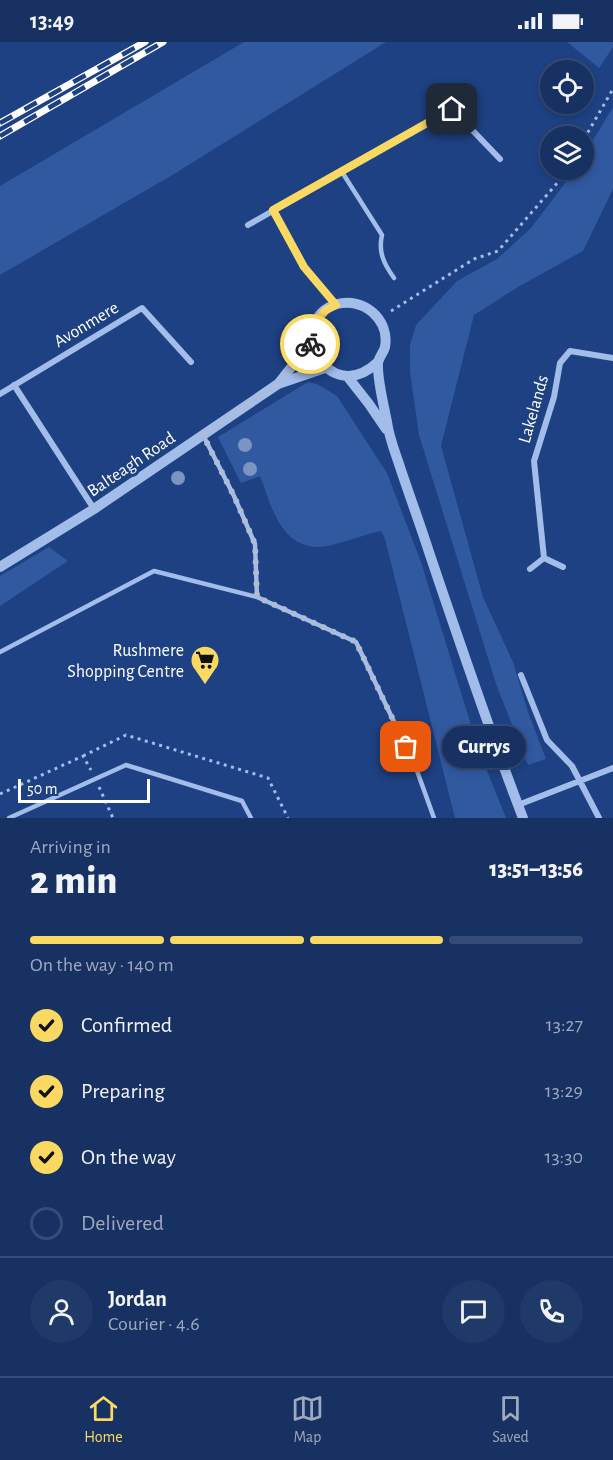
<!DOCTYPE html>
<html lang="en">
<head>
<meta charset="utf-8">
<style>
  body { margin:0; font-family:"Alegreya Sans",sans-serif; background:#1f3968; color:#f1f3f6; height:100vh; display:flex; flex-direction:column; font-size:22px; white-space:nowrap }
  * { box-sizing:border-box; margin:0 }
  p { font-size:20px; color:#9ea9be }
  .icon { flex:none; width:33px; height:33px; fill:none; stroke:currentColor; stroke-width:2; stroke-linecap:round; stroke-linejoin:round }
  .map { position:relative; height:776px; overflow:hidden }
  .side { display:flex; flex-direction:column; background:#163162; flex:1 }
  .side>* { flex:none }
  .tools { position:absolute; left:540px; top:18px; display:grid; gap:12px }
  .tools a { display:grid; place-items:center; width:54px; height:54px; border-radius:50%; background:#163162; box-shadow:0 3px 9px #0003,0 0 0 2px #354c77; font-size:30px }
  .scale { position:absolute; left:18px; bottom:15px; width:132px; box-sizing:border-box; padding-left:6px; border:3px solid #fff; border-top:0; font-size:16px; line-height:21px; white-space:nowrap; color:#fff; -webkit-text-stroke:4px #1d4182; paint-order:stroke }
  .pin { position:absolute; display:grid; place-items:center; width:51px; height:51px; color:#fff; margin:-26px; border-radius:12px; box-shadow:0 3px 9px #0006 }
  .courier { position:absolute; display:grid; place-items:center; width:60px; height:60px; margin:-30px; border:4px solid #f9d961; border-radius:50%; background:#fff; color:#222; box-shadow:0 2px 8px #0007 }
  .bubble { position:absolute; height:42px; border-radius:21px; background:#163162; box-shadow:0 3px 9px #0003,0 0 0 2px #354c77; font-size:20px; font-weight:800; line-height:42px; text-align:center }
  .summary em { font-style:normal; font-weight:800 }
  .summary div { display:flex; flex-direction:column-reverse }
  .summary { display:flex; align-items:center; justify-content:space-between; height:102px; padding:0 30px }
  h1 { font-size:39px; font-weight:800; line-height:45px }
  .bar { display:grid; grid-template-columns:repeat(4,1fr); gap:9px 6px; align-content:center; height:72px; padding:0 30px }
  .bar i { height:8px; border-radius:4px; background:#354c77 }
  .bar .on { background:#f9d961 }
  .bar p { grid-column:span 4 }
  .line { display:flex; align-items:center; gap:15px; padding:0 30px; border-top:2px solid #354c77 }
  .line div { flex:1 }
  .round { display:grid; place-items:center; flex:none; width:63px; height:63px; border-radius:32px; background:#1f3968 }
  ol { padding:0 30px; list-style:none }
  li { display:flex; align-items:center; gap:18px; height:66px }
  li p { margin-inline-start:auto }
  li .icon { padding:6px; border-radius:50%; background:#f9d961; color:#111; stroke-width:4 }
  li:last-child { color:#9ea9be }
  li i { width:33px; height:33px; border:3px solid #354c77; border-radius:50% }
  .status { display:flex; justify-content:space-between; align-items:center; height:42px; padding:0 30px; background:#163162; direction:ltr }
  .status svg { height:16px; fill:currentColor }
  .tab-bar { display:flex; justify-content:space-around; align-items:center; height:84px; border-top:2px solid #354c77; background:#163162; font-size:16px; color:#9ea9be }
  .tab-bar a { display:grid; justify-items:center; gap:3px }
  .tab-bar .on { color:#f9d961 }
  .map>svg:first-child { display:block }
  .green { fill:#3159a0 }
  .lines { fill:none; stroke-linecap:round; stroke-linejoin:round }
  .path { stroke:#a2bde9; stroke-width:3; stroke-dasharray:3 4.5; stroke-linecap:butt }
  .service { stroke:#a2bde9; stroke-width:4.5 }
  .minor { stroke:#a2bde9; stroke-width:6 }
  .tertiary { stroke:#a2bde9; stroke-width:10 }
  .rail-casing { stroke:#fff; stroke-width:7 }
  .rail { stroke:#1d4182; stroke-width:4.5; stroke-dasharray:14; stroke-linecap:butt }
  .tree { fill:#7a95c2 }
  .done { stroke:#b0bcd3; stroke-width:6; stroke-dasharray:0 10.8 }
  .route { stroke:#f9d961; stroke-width:8 }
  .labels { text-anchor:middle; stroke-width:6; stroke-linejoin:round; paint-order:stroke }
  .street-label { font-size:18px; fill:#fff; stroke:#1d4182 }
  .poi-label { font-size:18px; fill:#fff; stroke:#1d4182; text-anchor:end }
</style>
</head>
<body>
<div class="status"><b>13:49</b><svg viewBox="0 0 49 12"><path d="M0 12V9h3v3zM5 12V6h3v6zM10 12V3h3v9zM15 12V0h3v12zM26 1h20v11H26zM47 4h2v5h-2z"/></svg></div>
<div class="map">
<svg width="613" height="776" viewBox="0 0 613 776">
  <rect width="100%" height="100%" fill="#1d4182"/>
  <path class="green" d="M244,0H386L174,132L0,233V144Z
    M567,0H613V5L599,26Z
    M613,65V147L583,209L518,245L474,273L441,404L483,555L513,620L528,670L546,717L528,723L496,642L419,393L410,330V303L416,283L457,239L497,217L531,186L575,128H584V113Z
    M308,340L317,342L337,354L387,431L421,520L478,706L506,776H455L385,497L381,489C365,492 333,505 318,505C279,504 271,462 260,434L241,441L218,395Z
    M49,505L68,519L0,564V534Z"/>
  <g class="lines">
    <path class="path" d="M584,97L613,47
      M391,269L474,217L498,209L559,139L566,128
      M83,714L126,693L268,736L288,776
      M99,745L113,776
      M0,752L83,714L91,728"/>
    <path class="service" d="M342,130L382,193C378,210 384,222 394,236
      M203,393L234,454L255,502L257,555
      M0,610L154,529L257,555L356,600L416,726L434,776
      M9,776L126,723L242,759L251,776"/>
    <path class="minor" d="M273,169L304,225L336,263
      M248,183L452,67L500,117
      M14,343L94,467
      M0,352L142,266L191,320
      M544,516L534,419L554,355L560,321L570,309L613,316
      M530,527L544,516L563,525
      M521,633L547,698L572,724L599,776
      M518,763L613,726"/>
    <path class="tertiary" d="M378,320C327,368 284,278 337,262C363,255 390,277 385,305C384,310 379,315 378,321C377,337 384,364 387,380C389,396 396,412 401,428C410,455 420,482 429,510C459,599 489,688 523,776
      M347,334L369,362L386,387
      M278,342L312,299
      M0,525L94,467L278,342L325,326"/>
    <g class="rail-casing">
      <path id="rail" d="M0,81L145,0
        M0,94L163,0"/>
    </g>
    <use href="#rail" class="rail"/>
  </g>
  <g class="tree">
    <circle cx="245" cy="403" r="7"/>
    <circle cx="250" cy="427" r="7"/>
    <circle cx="178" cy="436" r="7"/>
  </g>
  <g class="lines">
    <path class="done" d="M310,302L278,342L203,393L234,454L255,502L257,555L356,600L406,705"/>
    <path class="route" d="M310,302L318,277L326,268L336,263L304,225L273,168L452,67"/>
  </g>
  <defs>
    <g id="supermarket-pin" transform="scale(1.5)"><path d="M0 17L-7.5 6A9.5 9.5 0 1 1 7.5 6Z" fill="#f9d961" stroke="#1d4182"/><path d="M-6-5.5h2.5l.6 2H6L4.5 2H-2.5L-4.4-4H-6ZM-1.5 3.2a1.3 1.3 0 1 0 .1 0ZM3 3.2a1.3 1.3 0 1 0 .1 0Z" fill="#111"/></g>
  </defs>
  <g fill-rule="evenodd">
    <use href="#supermarket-pin" x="205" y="618"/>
  </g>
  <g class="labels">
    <g class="street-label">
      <text transform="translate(86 282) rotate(-31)" y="6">Avonmere</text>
      <text transform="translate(533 367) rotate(-74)" y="6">Lakelands</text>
      <text transform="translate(131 422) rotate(-34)" y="6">Balteagh Road</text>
    </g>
    <g class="poi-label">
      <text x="184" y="614">Rushmere<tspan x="184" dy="21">Shopping Centre</tspan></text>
    </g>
  </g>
</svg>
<div class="tools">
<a><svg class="icon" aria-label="locate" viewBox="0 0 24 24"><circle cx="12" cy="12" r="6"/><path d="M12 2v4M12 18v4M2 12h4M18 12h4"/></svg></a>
<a><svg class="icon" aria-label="layers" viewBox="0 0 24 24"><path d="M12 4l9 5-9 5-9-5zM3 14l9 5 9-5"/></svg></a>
</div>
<div class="scale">50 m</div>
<div class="pin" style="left:406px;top:705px;background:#ea580c"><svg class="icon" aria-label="bag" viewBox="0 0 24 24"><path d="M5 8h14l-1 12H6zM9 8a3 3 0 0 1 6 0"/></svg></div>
<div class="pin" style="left:452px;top:67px;background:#1f2937"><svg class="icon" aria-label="home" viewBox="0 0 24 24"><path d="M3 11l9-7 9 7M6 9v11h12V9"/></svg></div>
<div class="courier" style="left:310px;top:302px"><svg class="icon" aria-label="bike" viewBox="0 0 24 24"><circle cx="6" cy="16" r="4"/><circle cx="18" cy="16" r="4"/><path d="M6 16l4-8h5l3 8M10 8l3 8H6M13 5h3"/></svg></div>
<div class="bubble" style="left:442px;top:684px;width:84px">Currys</div>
</div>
<section class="side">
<div class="summary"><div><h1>2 min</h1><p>Arriving in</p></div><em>13:51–13:56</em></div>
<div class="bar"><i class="on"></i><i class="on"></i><i class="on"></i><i></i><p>On the way · 140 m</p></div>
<ol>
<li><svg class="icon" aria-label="check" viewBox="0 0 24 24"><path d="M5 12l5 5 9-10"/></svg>Confirmed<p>13:27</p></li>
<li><svg class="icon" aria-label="check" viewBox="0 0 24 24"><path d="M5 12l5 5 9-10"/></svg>Preparing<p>13:29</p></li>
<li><svg class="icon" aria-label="check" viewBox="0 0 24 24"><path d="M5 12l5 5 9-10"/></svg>On the way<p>13:30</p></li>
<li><i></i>Delivered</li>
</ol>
<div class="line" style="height:108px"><a class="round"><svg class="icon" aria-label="person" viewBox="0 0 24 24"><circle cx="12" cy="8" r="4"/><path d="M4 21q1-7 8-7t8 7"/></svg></a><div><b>Jordan</b><p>Courier · 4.6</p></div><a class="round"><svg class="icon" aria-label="chat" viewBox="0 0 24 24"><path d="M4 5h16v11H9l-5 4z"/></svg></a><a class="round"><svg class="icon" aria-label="phone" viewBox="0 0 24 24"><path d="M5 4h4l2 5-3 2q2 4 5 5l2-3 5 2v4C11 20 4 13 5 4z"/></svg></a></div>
</section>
<nav class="tab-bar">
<a class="on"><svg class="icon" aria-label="home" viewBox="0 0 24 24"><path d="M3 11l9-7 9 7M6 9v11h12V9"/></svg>Home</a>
<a><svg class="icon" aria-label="map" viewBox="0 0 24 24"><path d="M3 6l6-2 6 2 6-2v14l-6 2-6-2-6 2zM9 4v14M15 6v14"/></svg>Map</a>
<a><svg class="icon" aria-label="saved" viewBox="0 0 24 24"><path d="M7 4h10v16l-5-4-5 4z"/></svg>Saved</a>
</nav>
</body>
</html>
